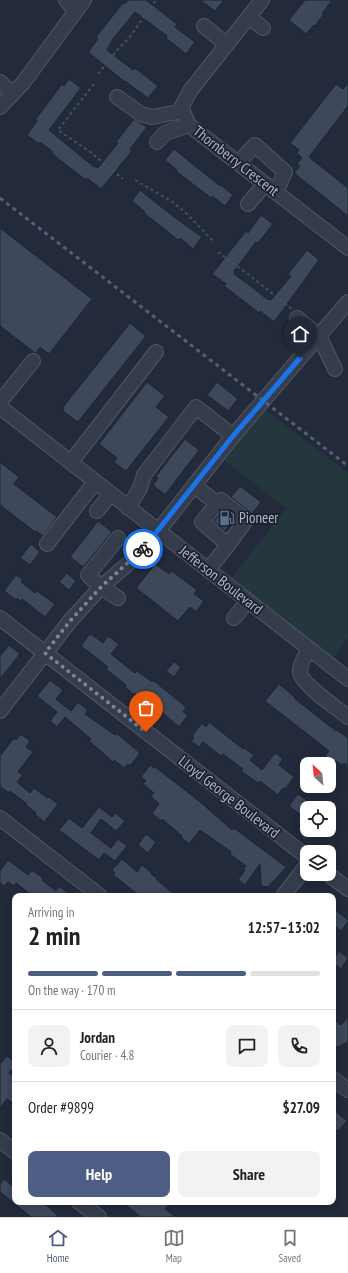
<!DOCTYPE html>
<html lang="en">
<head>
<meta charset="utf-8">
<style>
  body { margin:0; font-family:"PT Sans Narrow",sans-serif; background:#f2f2f2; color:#222; height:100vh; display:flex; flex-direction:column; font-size:15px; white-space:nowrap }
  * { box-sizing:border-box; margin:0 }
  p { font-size:13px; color:#767676 }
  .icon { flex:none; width:22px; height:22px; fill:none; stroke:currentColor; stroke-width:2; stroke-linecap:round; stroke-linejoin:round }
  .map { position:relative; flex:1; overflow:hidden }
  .side { position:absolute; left:12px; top:893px; width:324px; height:312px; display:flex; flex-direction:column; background:#fff; border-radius:8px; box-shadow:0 2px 10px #0003 }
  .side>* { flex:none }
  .needle { width:26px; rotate:333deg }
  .controls { position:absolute; left:300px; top:757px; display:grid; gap:8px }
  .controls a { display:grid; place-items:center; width:36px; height:36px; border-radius:8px; background:#fff; box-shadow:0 2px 10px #0003; font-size:20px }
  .pin { position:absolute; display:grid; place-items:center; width:34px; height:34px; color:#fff; margin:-41px -17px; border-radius:50% 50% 50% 0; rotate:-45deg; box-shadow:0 0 4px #0007 }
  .pin .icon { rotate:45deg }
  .courier { position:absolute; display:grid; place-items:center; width:40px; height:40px; margin:-20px; border:3px solid #1a73e8; border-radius:50%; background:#fff; color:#222; box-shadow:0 1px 5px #0007 }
  .overview em { font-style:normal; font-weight:700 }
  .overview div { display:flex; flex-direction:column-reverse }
  .overview { display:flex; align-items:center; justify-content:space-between; height:68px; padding:0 16px }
  h1 { font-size:26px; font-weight:700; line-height:30px }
  .bar { display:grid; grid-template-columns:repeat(4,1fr); gap:6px 4px; align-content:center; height:48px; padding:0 16px }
  .bar i { height:5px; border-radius:3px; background:#e0e0e0 }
  .bar .selected { background:#4e5d83 }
  .bar p { grid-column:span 4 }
  .line { display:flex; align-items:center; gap:10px; padding:0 16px; border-top:1px solid #e0e0e0 }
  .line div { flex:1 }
  .round { display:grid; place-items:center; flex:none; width:42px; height:42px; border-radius:8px; background:#f2f2f2 }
  .action { display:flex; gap:8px; margin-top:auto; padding:8px 16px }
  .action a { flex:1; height:46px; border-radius:8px; background:#4e5d83; color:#fff; font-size:16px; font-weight:700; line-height:46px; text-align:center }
  .action a+a { background:#f2f2f2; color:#222 }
  .tabs { display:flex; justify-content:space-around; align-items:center; height:56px; border-top:1px solid #e0e0e0; background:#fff; font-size:11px; color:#767676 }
  .tabs a { display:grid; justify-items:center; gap:2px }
  .tabs .selected { color:#4e5d83 }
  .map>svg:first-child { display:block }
  .green { fill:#23373c }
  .building { fill:#3d485b; stroke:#1d2332 }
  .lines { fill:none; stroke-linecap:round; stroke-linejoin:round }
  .minor-casing { stroke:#505766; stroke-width:16 }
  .path { stroke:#415459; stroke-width:2; stroke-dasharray:3 3; stroke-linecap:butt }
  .minor { stroke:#353c4b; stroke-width:14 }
  .rail { stroke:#576072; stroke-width:3; stroke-dasharray:4 4; stroke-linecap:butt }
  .done { stroke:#7e8696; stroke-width:4; stroke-dasharray:0 7.2 }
  .route { stroke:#1a73e8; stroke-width:5 }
  .labels { text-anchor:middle; stroke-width:3.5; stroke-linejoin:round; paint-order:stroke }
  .street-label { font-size:15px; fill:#b0b7c7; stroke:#1b2130 }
  .poi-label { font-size:15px; fill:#b0b7c7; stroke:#1b2130; text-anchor:start }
</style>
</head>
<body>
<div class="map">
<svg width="348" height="1217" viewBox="0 0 348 1217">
  <rect width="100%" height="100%" fill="#222a3b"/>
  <path class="green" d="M263,408L348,473V638L333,658L230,580L286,509L223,459Z"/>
  <path class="building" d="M128,0H146L177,24L175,27L195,42L186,54L166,38L167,36L135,12L113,39L107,50L133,70L135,68L158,86L148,98L125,81V82L88,52L98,39L96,37L123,3L125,4Z
    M200,0H224L215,11Z
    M305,0H332L322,14L323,15L315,26L314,25L306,34L289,20Z
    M69,79L81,88L49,130L93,166L98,168L118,143L116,142L134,119L147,127L130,149L132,151L101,189L87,178L86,180L51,153L53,152L40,142L39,144L27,135L37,121L35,120L62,84L64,86Z
    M336,84L343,89L348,84V106L309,157L348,188V216L294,173L300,166L297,164L302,158L297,153L299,150L290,143Z
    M174,149L220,186L221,185L233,195L225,206L212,196L211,198L176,171L177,170L165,160Z
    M140,190L174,217L202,237L193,249L180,238L178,240L144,213L145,212L132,201Z
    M261,215L273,224L258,243L256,242L234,271L235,272L234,274L248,284L268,300L269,299L271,300L291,276L288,274L307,250L319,260L274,322L260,311L259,313L224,286L226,284L212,274L246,231L248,233Z
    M0,228L92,299L49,354L40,347L36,353H35L0,326Z
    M130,323L146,336L78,422L64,412L63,407Z
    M147,382L165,396L156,407L169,417L126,471L114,462L117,458L99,444Z
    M217,382L238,399L228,411L207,395Z
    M185,439L199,450L165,495L153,485L158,478L156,476Z
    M0,462L19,477L14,484L57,517L43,536L36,531L35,532L0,505Z
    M240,486L261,502L252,514L231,497Z
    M222,512L233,520L225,531L214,521Z
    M98,521L112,532L83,567L70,557Z
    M31,544L40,552L30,565L20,558Z
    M155,564L169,574L172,571L197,590L194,594L204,601L196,612L190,607L178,621L136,588Z
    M67,573L76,581L69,590L59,582Z
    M16,575L23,580L21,582L35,593L37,591L55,604L45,617L22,599L20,601L17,598L16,600L4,591Z
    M91,634L103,643L108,636L119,644L111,654L135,673L137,671L151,681H154L186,707L183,712L188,715L179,727L151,703L150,704L135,693L134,695L125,687L126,685L106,669L108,667L81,646L89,635Z
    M9,645L20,654L0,679V656Z
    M174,662L181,667L174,677L166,671Z
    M50,680L63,690L56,699L71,711L78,702L88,710L85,714L115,735L116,733L140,753L130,766L128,764L124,768L114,760L113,762L89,741L91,739L65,717L57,727L50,721L57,712L37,696Z
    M279,684L295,697L294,698L336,731L337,730L348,738V766L344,763L342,765L334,760L333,761L325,756L329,751L265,701Z
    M209,722L243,749L244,748L254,755L250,760L262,770L275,753L283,759L279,765L294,777L285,789L283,788L278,795L260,781L258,783L241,771L243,769L223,754L221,756L203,742L199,747L191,741L194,738L192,736L202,723L206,727Z
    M21,734L30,741L26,747L33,752L18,772L23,775L17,782L30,793L34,788L47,798L49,797L58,804L44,822L35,814L36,813L26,805L27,804L10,791L9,793L0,786V756L14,738L16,740Z
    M150,765L154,768L155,767L198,800L232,830L234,828L286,867L274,881H273L269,886L264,887L261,884L260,864L245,885L238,880L245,870L243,869L246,866L230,854L231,852L200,830L189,844L181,837L182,836L162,819L161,821L152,813L159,804L151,796L154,793L143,784L146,781L141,777Z
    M298,794L317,808H307V820L289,806Z
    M99,807L112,817L115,813L125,821L116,831L101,819L91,833L111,848L118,839L127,846L115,861L104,853L99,860L59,830L69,818L82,828Z
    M146,834L156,842L148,853L138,845Z
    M122,859L137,872L142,865L152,873L151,874L157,878L156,879L176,896H140L113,875L115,873L112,870Z
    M8,860L28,875L32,870L43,878L42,880L56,891L59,886L72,896H33L16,883L14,886L8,882L4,886L0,883V871Z
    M333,908L348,920V922L341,931L333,924Z
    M339,951L348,958L341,969L333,963V960Z
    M348,1017V1042L338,1047L333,1044V1019L341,1025Z
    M7,1056L15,1062V1066L9,1073L15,1077V1105L7,1099L0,1108V1064Z
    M333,1109L347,1121L338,1131L333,1127Z
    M4,1179L15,1188V1202H43L59,1217H31L0,1192V1184Z
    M122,1202H164L168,1205L165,1209L176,1217H141Z"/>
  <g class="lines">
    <g class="minor-casing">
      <path id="minor" d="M66,0L76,11
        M262,0L190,91L181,108L189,125L348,248
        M249,17L263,28
        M204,26L227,45
        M0,82L13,94
        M117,97L141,114L152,117L183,111
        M0,107L23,83L84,0
        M157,142L165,133L189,125
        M238,163L255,145L285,172L276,192
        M248,204L265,184
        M297,318L319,336L335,369
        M0,402L33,361
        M0,407L348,679
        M71,462L156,352
        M194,485L217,504L202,522L228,545L208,570
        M217,504L221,500L246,520L228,545
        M128,508L140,488L144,475L196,407L233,436
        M97,511L111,494
        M47,544L95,482
        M118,598L101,587L88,575L118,538
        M0,618L307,857
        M234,618L248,601
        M310,649C305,656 300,663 300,672C301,684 338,709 348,717
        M0,711L70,621L101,587L130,562L148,544L233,436L348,302
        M0,818L100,896
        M328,874L348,889
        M283,896L307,865
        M333,1079L348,1090
        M0,1140L15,1152
        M79,1202L99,1217"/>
    </g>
    <path class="path" d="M98,74L119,48L129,38L156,0
      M94,84L58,130L89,151L123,179
      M135,180L173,202L188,215L213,241
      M218,252L249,275L292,309"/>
    <use href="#minor" class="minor"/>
    <path class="rail" d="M0,198L348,466"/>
  </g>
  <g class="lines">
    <path class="done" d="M143,549L101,587L70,621L45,653L146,732"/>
    <path class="route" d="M143,549L233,436L300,358"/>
  </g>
  <defs>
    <g id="fuel-bare" transform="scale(1.2)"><path d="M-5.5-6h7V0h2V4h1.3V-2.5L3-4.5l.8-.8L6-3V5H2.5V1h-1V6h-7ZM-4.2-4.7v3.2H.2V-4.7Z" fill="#5c6f8a" stroke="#1b2130" stroke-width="2.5" paint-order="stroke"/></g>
  </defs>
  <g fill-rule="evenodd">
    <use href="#fuel-bare" x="227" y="518"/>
  </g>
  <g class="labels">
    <g class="street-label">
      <text transform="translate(236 161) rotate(38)" y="5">Thornberry Crescent</text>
      <text transform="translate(221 580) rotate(38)" y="5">Jefferson Boulevard</text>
      <text transform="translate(229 797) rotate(38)" y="5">Lloyd George Boulevard</text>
    </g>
    <g class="poi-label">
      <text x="239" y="523">Pioneer</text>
    </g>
  </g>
</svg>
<div class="controls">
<a><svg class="needle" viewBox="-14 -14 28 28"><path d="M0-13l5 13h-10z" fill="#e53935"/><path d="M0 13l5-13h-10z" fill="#767676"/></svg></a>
<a><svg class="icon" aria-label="locate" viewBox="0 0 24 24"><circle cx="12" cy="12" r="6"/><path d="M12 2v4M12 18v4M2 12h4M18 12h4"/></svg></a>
<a><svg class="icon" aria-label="layers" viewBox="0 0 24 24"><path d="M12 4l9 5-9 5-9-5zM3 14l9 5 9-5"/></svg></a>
</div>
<div class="pin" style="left:146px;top:732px;background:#ea580c"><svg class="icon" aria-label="bag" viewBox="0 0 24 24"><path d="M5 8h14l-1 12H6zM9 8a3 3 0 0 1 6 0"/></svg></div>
<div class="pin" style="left:300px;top:358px;background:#1f2937"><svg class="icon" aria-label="home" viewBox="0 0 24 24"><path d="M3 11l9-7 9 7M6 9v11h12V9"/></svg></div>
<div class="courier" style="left:143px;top:549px"><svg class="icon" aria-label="bike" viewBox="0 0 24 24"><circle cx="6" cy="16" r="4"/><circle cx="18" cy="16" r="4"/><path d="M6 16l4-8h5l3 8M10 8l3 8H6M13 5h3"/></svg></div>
<section class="side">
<div class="overview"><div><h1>2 min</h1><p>Arriving in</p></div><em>12:57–13:02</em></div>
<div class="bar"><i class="selected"></i><i class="selected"></i><i class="selected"></i><i></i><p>On the way · 170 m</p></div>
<div class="line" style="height:72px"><a class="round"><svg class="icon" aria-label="person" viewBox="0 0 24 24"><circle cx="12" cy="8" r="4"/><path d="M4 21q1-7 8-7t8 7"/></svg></a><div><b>Jordan</b><p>Courier · 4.8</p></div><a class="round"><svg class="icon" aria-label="chat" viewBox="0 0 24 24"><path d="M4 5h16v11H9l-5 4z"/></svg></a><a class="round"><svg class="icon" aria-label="phone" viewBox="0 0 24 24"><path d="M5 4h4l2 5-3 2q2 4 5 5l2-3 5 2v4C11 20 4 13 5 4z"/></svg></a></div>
<div class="line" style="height:52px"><div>Order #9899</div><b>$27.09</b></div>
<div class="action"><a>Help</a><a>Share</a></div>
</section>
</div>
<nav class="tabs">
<a class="selected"><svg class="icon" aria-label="home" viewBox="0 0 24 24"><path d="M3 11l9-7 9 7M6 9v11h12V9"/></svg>Home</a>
<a><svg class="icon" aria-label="map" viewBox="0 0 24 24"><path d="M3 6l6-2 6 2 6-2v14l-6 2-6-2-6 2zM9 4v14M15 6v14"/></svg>Map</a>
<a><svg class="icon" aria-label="saved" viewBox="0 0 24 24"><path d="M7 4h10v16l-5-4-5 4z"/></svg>Saved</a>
</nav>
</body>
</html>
